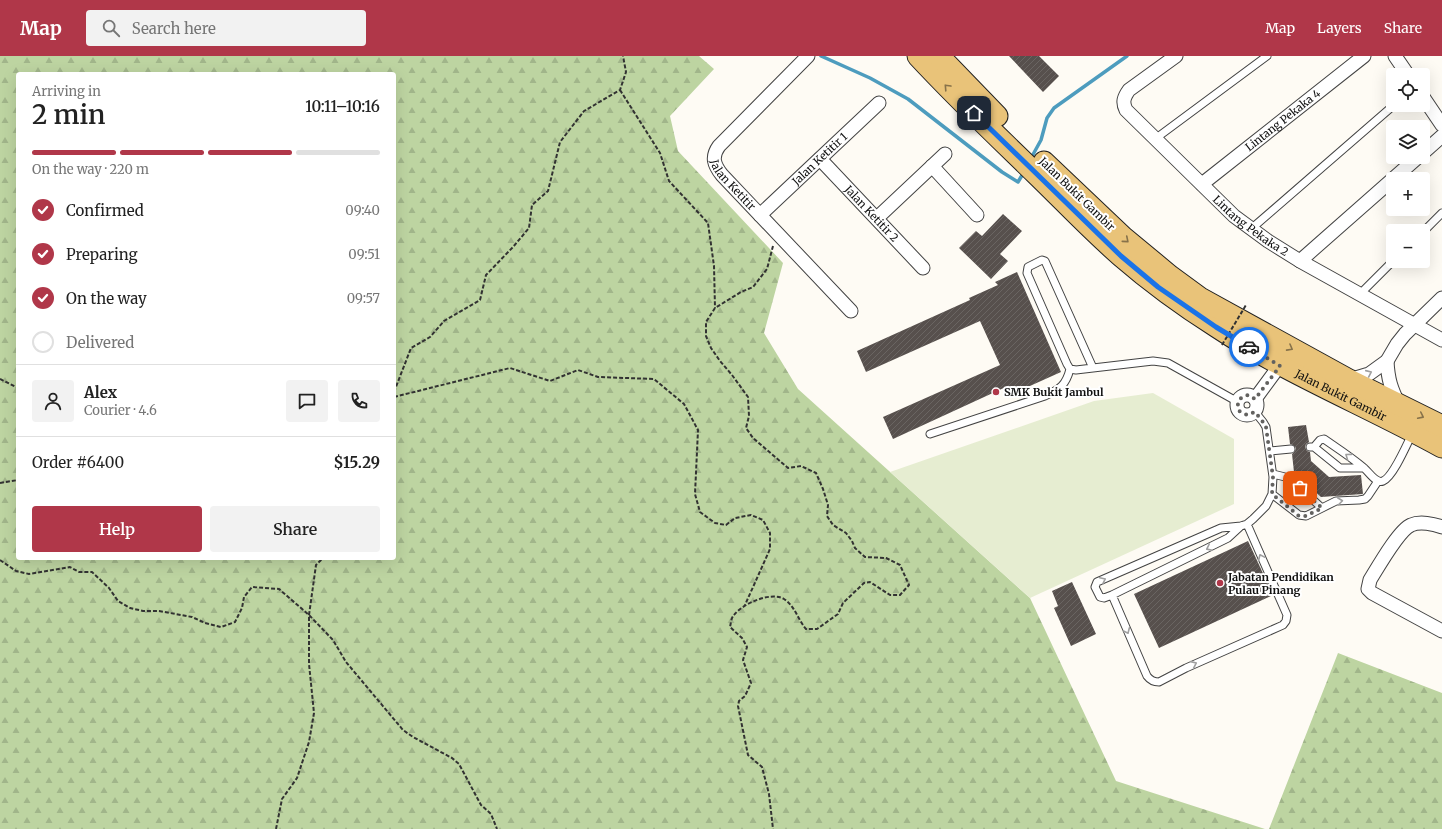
<!DOCTYPE html>
<html lang="en">
<head>
<meta charset="utf-8">
<style>
  body { margin:0; font-family:Merriweather,serif; background:#f2f2f2; color:#222; height:100vh; display:flex; flex-direction:column; font-size:15px; white-space:nowrap }
  * { box-sizing:border-box; margin:0 }
  p { font-size:13px; color:#767676 }
  .icon { flex:none; width:22px; height:22px; fill:none; stroke:currentColor; stroke-width:2; stroke-linecap:round; stroke-linejoin:round }
  .map { position:relative; flex:1; overflow:hidden }
  .details { position:absolute; left:16px; top:16px; width:380px; height:488px; display:flex; flex-direction:column; background:#fff; border-radius:4px; box-shadow:0 4px 16px #0002 }
  .details>* { flex:none }
  .controls { position:absolute; left:1386px; top:12px; display:grid; gap:8px }
  .controls a { display:grid; place-items:center; width:44px; height:44px; border-radius:4px; background:#fff; box-shadow:0 4px 16px #0002; font-size:20px }
  .pin { position:absolute; display:grid; place-items:center; width:34px; height:34px; color:#fff; margin:-17px; border-radius:8px; box-shadow:0 2px 6px #0006 }
  .courier { position:absolute; display:grid; place-items:center; width:40px; height:40px; margin:-20px; border:3px solid #1a73e8; border-radius:50%; background:#fff; color:#222; box-shadow:0 1px 5px #0007 }
  .summary em { font-style:normal; font-weight:600 }
  .summary div { display:flex; flex-direction:column-reverse }
  .summary { display:flex; align-items:center; justify-content:space-between; height:68px; padding:0 16px }
  h1 { font-size:26px; font-weight:600; line-height:30px }
  .bar { display:grid; grid-template-columns:repeat(4,1fr); gap:6px 4px; align-content:center; height:48px; padding:0 16px }
  .bar i { height:5px; border-radius:3px; background:#e0e0e0 }
  .bar .on { background:#b03749 }
  .bar p { grid-column:span 4 }
  .line { display:flex; align-items:center; gap:10px; padding:0 16px; border-top:1px solid #e0e0e0 }
  .line div { flex:1 }
  .round { display:grid; place-items:center; flex:none; width:42px; height:42px; border-radius:4px; background:#f2f2f2 }
  ol { padding:0 16px; list-style:none }
  li { display:flex; align-items:center; gap:12px; height:44px }
  li p { margin-inline-start:auto }
  li .icon { padding:4px; border-radius:50%; background:#b03749; color:#fff; stroke-width:4 }
  li:last-child { color:#767676 }
  li i { width:22px; height:22px; border:2px solid #e0e0e0; border-radius:50% }
  .action { display:flex; gap:8px; margin-top:auto; padding:8px 16px }
  .action a { flex:1; height:46px; border-radius:4px; background:#b03749; color:#fff; font-size:16px; font-weight:600; line-height:46px; text-align:center }
  .action a+a { background:#f2f2f2; color:#222 }
  header { display:flex; align-items:center; gap:24px; box-sizing:border-box; height:56px; padding:0 20px; background:#b03749; color:#fff }
  header strong { font-size:19px }
  nav { display:flex; gap:22px; margin-inline-start:auto; font-size:14px }
  .search { width:280px; height:36px; background:#f2f2f2; display:flex; align-items:center; gap:10px; box-sizing:border-box; padding:0 14px; border-radius:4px; color:#767676; font-size:15px }
  .map>svg:first-child { display:block }
  .forest { fill:url(#forest-firs); fill-rule:evenodd }
  .pitch { fill:#e6edd1 }
  .lines { fill:none; stroke-linecap:round; stroke-linejoin:round }
  .stream { stroke:#4d9cbe; stroke-width:3.5 }
  .building { fill:url(#building-hatch) }
  .lane-casing { stroke:#434343; stroke-width:9 }
  .street-casing { stroke:#434343; stroke-width:15 }
  .primary-casing { stroke:#212121; stroke-width:23 }
  .path { stroke:#323232; stroke-width:2; stroke-dasharray:4 2; stroke-linecap:butt }
  .lane { stroke:#fff; stroke-width:7 }
  .street { stroke:#fff; stroke-width:13 }
  .primary { stroke:#e9c379; stroke-width:21 }
  .path-bridge { stroke:#323232; stroke-width:2; stroke-dasharray:4 2; stroke-linecap:butt }
  .oneway { stroke:#87724a }
  .oneway2 { stroke:#9f9f9f }
  .done { stroke:#636260; stroke-width:4; stroke-dasharray:0 7.2 }
  .route { stroke:#1a73e8; stroke-width:5 }
  .poi-dot { fill:#b03749; stroke:#fff; stroke-width:1.5 }
  .labels { text-anchor:middle; stroke-width:4; stroke-linejoin:round; paint-order:stroke }
  .street-label { font-size:11px; fill:#101010; stroke:#fff }
  .poi-label { font-size:11px; font-weight:bold; fill:#101010; stroke:#fff; text-anchor:start }
</style>
</head>
<body>
<header>
<strong>Map</strong>
<div class="search"><svg class="icon" aria-label="search" viewBox="0 0 24 24"><circle cx="10" cy="10" r="6"/><path d="M15 15l6 6"/></svg>Search here</div>
<nav><a>Map</a><a>Layers</a><a>Share</a></nav>
</header>
<div class="map">
<svg width="1442" height="773" viewBox="0 0 1442 773">
  <defs>
    <pattern id="forest-firs" width="22" height="20" patternUnits="userSpaceOnUse"><rect width="22" height="20" fill="#bdd4a1"/><path d="M5 1l3.5 6h-7zM16 11l3.5 6h-7z" fill="#a1b58a"/></pattern>
    <pattern id="building-hatch" width="6" height="6" patternUnits="userSpaceOnUse"><rect width="6" height="6" fill="#57504d"/><path d="M-1 1l2-2M0 6l6-6M5 7l2-2" fill="none" stroke="#6a6562"/></pattern>
  </defs>
  <rect width="100%" height="100%" fill="#fefbf4"/>
  <path class="forest" d="M0,0H699L714,13L670,60L678,95L783,207L764,277L798,333L1030,542L1116,725L1265,773H0ZM18,18H394V502H18Z
    M1338,597L1442,637V773H1269Z"/>
  <path class="pitch" d="M1153,337L1234,383V448L1030,542L890,416L1094,345Z"/>
  <g class="lines">
    <path class="stream" d="M821,0L870,22L908,43L1002,116L1018,126L1024,116
      M1030,104L1041,84L1047,62L1054,52L1127,0"/>
  </g>
  <path class="building" d="M1009,0H1039L1059,20L1043,36Z
    M1003,158L1022,175L1000,198L1008,205L991,223L959,192L976,175L982,180Z
    M1017,216L1061,316L1012,338L1008,330L893,383L883,361L1000,309L980,265L866,316L857,295L970,244L969,242L998,229L995,226Z
    M1306,369L1309,386L1306,388L1305,391L1307,395L1310,396L1311,405L1329,421L1361,419L1363,438L1321,441L1294,416L1292,398L1295,395L1296,392L1293,389L1290,388L1288,371Z
    M1248,485L1273,539L1159,592L1134,538Z
    M1072,526L1096,578L1071,590L1054,552L1058,550L1052,535Z"/>
  <g class="lines">
    <g class="lane-casing">
      <path id="lane" d="M1155,83L1267,0
        M1251,173L1394,49
        M1423,176L1442,157
        M1360,238L1393,205
        M1093,312L1076,314L1070,313L1067,308L1027,217L1028,211L1042,204L1045,205L1093,312L1153,305L1168,307L1238,346
        M930,378L1045,340C1060,333 1066,329 1070,313
        M1310,391H1314L1340,412H1364
        M1314,391L1320,384L1324,383C1337,392 1351,401 1364,412C1369,416 1376,428 1383,425C1393,421 1407,388 1412,378
        M1270,395L1291,393
        M1273,418L1289,422L1322,452L1336,445L1359,444L1365,443L1368,440L1378,425
        M1272,438L1299,459L1306,460L1322,452
        M1241,470L1228,482L1112,539L1104,542L1100,541L1095,531L1097,526L1221,472L1241,470L1247,468L1253,463L1266,450L1272,438L1273,421L1266,371L1263,366L1255,356
        M1112,539L1147,620C1150,624 1154,626 1159,626L1186,612L1283,569L1286,565L1287,559L1247,468"/>
    </g>
    <g class="street-casing">
      <g id="street">
        <path id="s1" d="M808,0L719,90C711,101 714,109 722,119L851,255"/>
        <path id="s2" d="M1176,0L1129,34C1124,41 1122,46 1126,54L1234,160L1268,185L1300,205L1442,284"/>
        <path d="M1395,0L1408,19"/>
        <path d="M1423,41L1442,69"/>
        <path d="M1423,97L1442,80"/>
        <path id="s3" d="M820,103L923,212"/>
        <path d="M932,110L977,159"/>
        <path d="M1393,123L1418,101"/>
        <path id="s4" d="M1202,128L1364,0"/>
        <path id="s5" d="M760,159L879,47"/>
        <path d="M877,162L945,98"/>
        <path d="M1300,205L1393,123"/>
        <path d="M1387,305C1388,324 1391,332 1399,349"/>
        <path d="M1349,324L1369,318L1387,305L1397,288L1405,278L1442,242"/>
        <circle cx="1247" cy="349" r="10"/>
        <path d="M1255,343L1280,309"/>
        <path d="M1442,471C1434,468 1420,465 1411,469C1399,474 1378,511 1370,524L1368,533L1372,537L1442,575"/>
      </g>
    </g>
    <g class="primary-casing">
      <g id="primary">
        <path id="s6" d="M918,0C956,41 996,79 1035,117C1064,145 1091,174 1121,200C1151,226 1184,250 1217,271C1288,318 1368,350 1442,391"/>
        <path d="M939,0L997,60"/>
        <path d="M1044,106L1123,181L1170,220L1200,242L1349,324L1442,370"/>
      </g>
    </g>
    <path class="path" d="M620,34L660,97L669,125L708,167L714,210L715,252
      M773,190L767,213L753,231L741,236L715,252L706,266V280L711,292L720,305L732,319L748,341L749,360L746,372L753,382L788,412L801,410L816,417L823,433L828,449L827,460L833,469L846,477L852,485L855,492L865,501L886,502L900,509L909,529L900,539H890L870,526L864,527L843,547L838,558L817,573H806C798,564 795,550 784,543C771,535 742,548 734,559C731,562 731,567 730,571L742,582L747,591L743,604L751,627L745,640L739,645L738,650L748,699L762,711L769,738L773,773
      M0,323L18,332
      M394,336L411,292L430,281L444,265L480,244L486,219L513,191L529,172L532,149L548,135L560,86L584,55L620,34L626,16L623,0
      M394,341L510,312L550,325L578,314L598,321L654,323L684,348L698,374L695,438L700,456L715,467L726,469L735,462L751,459L763,464L770,477V493L745,549
      M0,427L18,424
      M0,504L16,515L29,518L70,511L79,516H92L109,532L118,545L130,552L143,555H159L192,561L205,567L221,571L235,566L242,552L244,541L252,531L279,533L309,559L333,584L346,606L403,674L413,681L452,702L459,708L481,749L491,758L497,773
      M276,773L282,743L297,722L309,686L314,657L309,608V559L316,509L323,502"/>
    <use href="#lane" class="lane"/>
    <use href="#street" class="street"/>
    <use href="#primary" class="primary"/>
    <path class="path-bridge" d="M1222,289L1246,249"/>
  </g>
  <defs><path id="oneway-chevron" d="M-2-3.5L2.5 0L-2 3.5" fill="none" stroke-width="1.6" stroke-linecap="round" stroke-linejoin="round"/></defs>
  <g class="oneway">
    <use href="#oneway-chevron" transform="translate(947 31) rotate(-133)"/>
    <use href="#oneway-chevron" transform="translate(1126 184) rotate(40)"/>
    <use href="#oneway-chevron" transform="translate(1290 292) rotate(29)"/>
    <use href="#oneway-chevron" transform="translate(1421 360) rotate(26)"/>
  </g>
  <g class="oneway2">
    <use href="#oneway-chevron" transform="translate(1369 317) rotate(-24)"/>
    <use href="#oneway-chevron" transform="translate(1348 400) rotate(-144)"/>
    <use href="#oneway-chevron" transform="translate(1340 445) rotate(-7)"/>
    <use href="#oneway-chevron" transform="translate(1209 492) rotate(154)"/>
    <use href="#oneway-chevron" transform="translate(1261 501) rotate(-114)"/>
    <use href="#oneway-chevron" transform="translate(1103 524) rotate(-25)"/>
    <use href="#oneway-chevron" transform="translate(1127 575) rotate(66)"/>
    <use href="#oneway-chevron" transform="translate(1194 608) rotate(-24)"/>
  </g>
  <g class="lines">
    <path class="done" d="M1249,291L1280,310L1255,343L1248,339C1239,341 1236,347 1239,355L1247,359L1255,356L1263,366L1266,371L1273,421L1272,438L1299,460H1306L1322,452L1300,432"/>
    <path class="route" d="M974,57L1121,200L1158,231L1216,271L1249,291"/>
  </g>
  <g class="poi-dot">
    <circle cx="996" cy="336" r="4"/>
    <circle cx="1220" cy="527" r="4"/>
  </g>
  <g class="labels">
    <g class="street-label">
      <text dy="4" stroke="none"><textPath href="#s4" startOffset="103">Lintang Pekaka 4</textPath></text>
      <text dy="4" stroke="none"><textPath href="#s5" startOffset="82">Jalan Ketitir 1</textPath></text>
      <text dy="4" stroke="none"><textPath href="#s1" startOffset="173">Jalan Ketitir</textPath></text>
      <text transform="translate(1077 138) rotate(44)" y="4">Jalan Bukit Gambir</text>
      <text dy="4" stroke="none"><textPath href="#s3" startOffset="75">Jalan Ketitir 2</textPath></text>
      <text dy="4" stroke="none"><textPath href="#s2" startOffset="250">Lintang Pekaka 2</textPath></text>
      <text dy="4" stroke="none"><textPath href="#s6" startOffset="546">Jalan Bukit Gambir</textPath></text>
    </g>
    <g class="poi-label">
      <text x="1004" y="340">SMK Bukit Jambul</text>
      <text x="1228" y="525">Jabatan Pendidikan<tspan x="1228" dy="13">Pulau Pinang</tspan></text>
    </g>
  </g>
</svg>
<div class="controls">
<a><svg class="icon" aria-label="locate" viewBox="0 0 24 24"><circle cx="12" cy="12" r="6"/><path d="M12 2v4M12 18v4M2 12h4M18 12h4"/></svg></a>
<a><svg class="icon" aria-label="layers" viewBox="0 0 24 24"><path d="M12 4l9 5-9 5-9-5zM3 14l9 5 9-5"/></svg></a>
<a>+</a>
<a>−</a>
</div>
<div class="pin" style="left:1300px;top:432px;background:#ea580c"><svg class="icon" aria-label="bag" viewBox="0 0 24 24"><path d="M5 8h14l-1 12H6zM9 8a3 3 0 0 1 6 0"/></svg></div>
<div class="pin" style="left:974px;top:57px;background:#1f2937"><svg class="icon" aria-label="home" viewBox="0 0 24 24"><path d="M3 11l9-7 9 7M6 9v11h12V9"/></svg></div>
<div class="courier" style="left:1249px;top:291px"><svg class="icon" aria-label="car" viewBox="0 0 24 24"><path d="M5 17H2v-5l4-1 3-4h7l3 4 3 1v5h-3M9 17h6M6 11h13"/><circle cx="7" cy="17" r="2"/><circle cx="17" cy="17" r="2"/></svg></div>
<section class="details">
<div class="summary"><div><h1>2 min</h1><p>Arriving in</p></div><em>10:11–10:16</em></div>
<div class="bar"><i class="on"></i><i class="on"></i><i class="on"></i><i></i><p>On the way · 220 m</p></div>
<ol>
<li><svg class="icon" aria-label="check" viewBox="0 0 24 24"><path d="M5 12l5 5 9-10"/></svg>Confirmed<p>09:40</p></li>
<li><svg class="icon" aria-label="check" viewBox="0 0 24 24"><path d="M5 12l5 5 9-10"/></svg>Preparing<p>09:51</p></li>
<li><svg class="icon" aria-label="check" viewBox="0 0 24 24"><path d="M5 12l5 5 9-10"/></svg>On the way<p>09:57</p></li>
<li><i></i>Delivered</li>
</ol>
<div class="line" style="height:72px"><a class="round"><svg class="icon" aria-label="person" viewBox="0 0 24 24"><circle cx="12" cy="8" r="4"/><path d="M4 21q1-7 8-7t8 7"/></svg></a><div><b>Alex</b><p>Courier · 4.6</p></div><a class="round"><svg class="icon" aria-label="chat" viewBox="0 0 24 24"><path d="M4 5h16v11H9l-5 4z"/></svg></a><a class="round"><svg class="icon" aria-label="phone" viewBox="0 0 24 24"><path d="M5 4h4l2 5-3 2q2 4 5 5l2-3 5 2v4C11 20 4 13 5 4z"/></svg></a></div>
<div class="line" style="height:52px"><div>Order #6400</div><b>$15.29</b></div>
<div class="action"><a>Help</a><a>Share</a></div>
</section>
</div>
</body>
</html>
